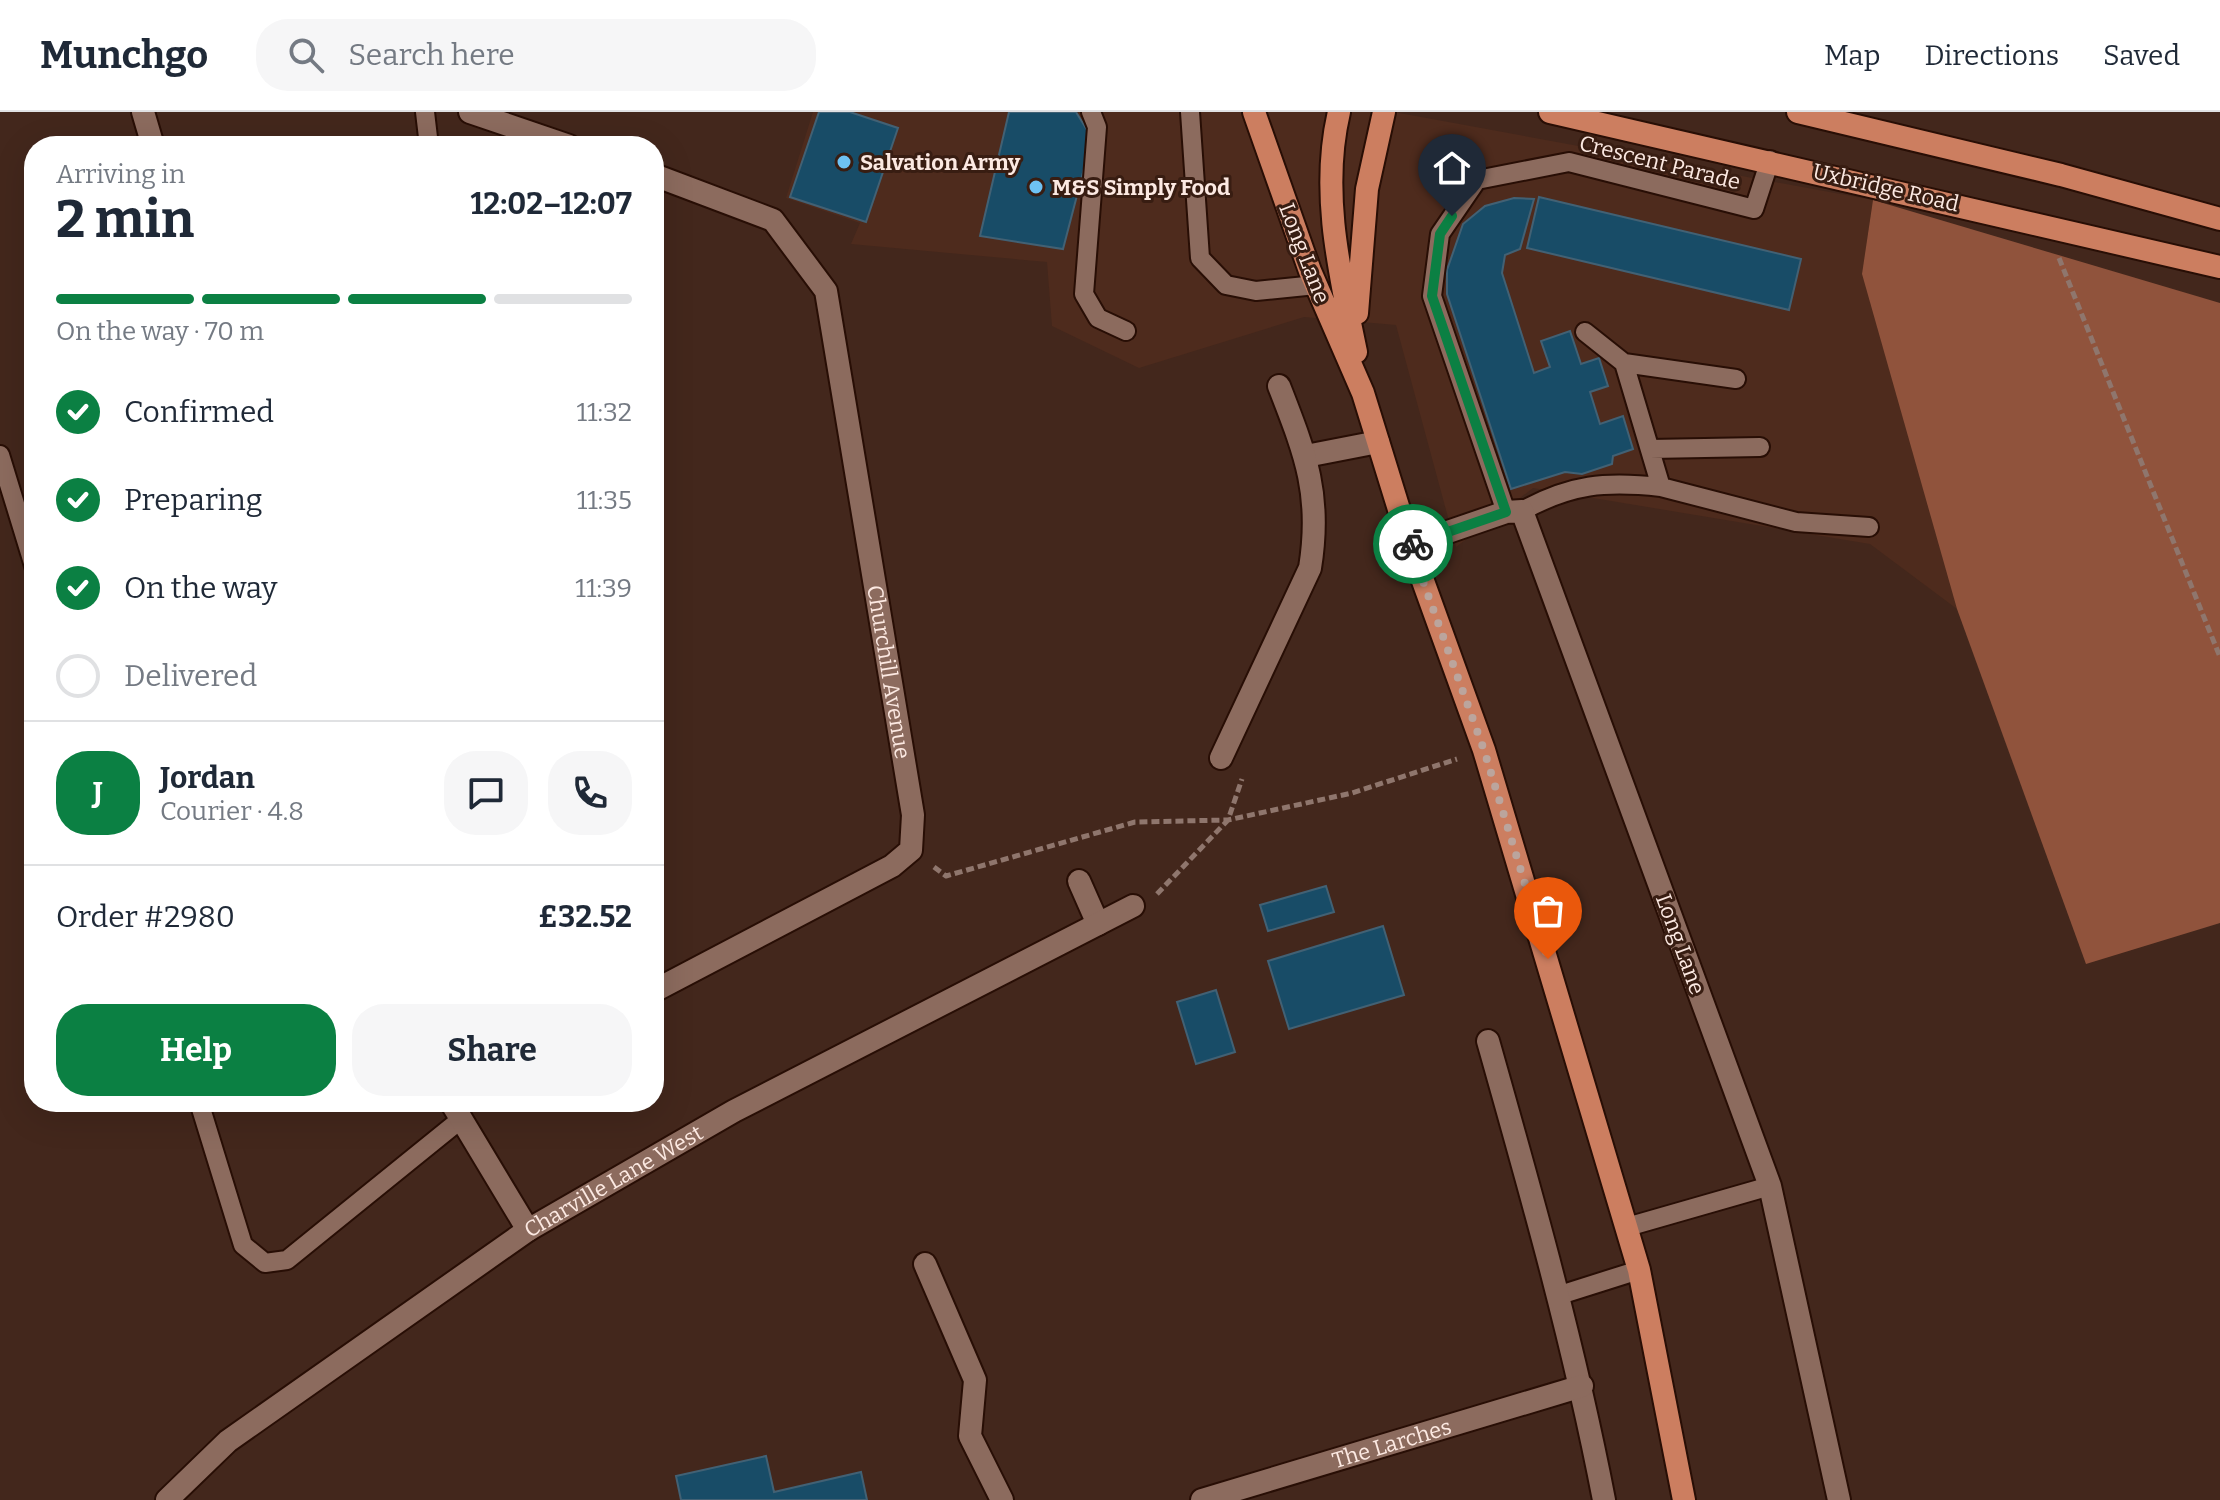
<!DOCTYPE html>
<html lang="en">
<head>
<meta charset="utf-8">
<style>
  body { margin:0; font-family:Bitter,serif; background:#f6f6f7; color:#1f2937; height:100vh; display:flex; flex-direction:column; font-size:30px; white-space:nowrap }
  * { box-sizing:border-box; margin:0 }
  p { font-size:26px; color:#747a83 }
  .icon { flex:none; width:44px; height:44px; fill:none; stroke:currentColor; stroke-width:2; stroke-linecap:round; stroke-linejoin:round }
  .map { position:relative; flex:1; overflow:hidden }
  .details { position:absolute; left:24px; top:24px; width:640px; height:976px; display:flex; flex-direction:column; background:#fff; border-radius:32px; box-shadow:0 8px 32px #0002 }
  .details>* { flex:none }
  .pin { position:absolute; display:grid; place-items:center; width:68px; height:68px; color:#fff; margin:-82px -34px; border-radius:50% 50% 50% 0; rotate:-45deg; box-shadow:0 0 8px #0007 }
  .pin .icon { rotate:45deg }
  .courier { position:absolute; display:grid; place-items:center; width:80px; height:80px; margin:-40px; border:6px solid #0b8043; border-radius:50%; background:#fff; color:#222; box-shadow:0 2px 10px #0007 }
  .headline em { font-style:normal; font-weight:700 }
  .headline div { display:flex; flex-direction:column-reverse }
  .headline { display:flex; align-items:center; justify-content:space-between; height:136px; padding:0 32px }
  h1 { font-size:52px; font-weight:700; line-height:60px }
  .bar { display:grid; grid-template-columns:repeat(4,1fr); gap:12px 8px; align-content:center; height:96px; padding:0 32px }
  .bar i { height:10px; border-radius:6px; background:#e0e1e3 }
  .bar .selected { background:#0b8043 }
  .bar p { grid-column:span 4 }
  .line { display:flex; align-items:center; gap:20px; padding:0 32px; border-top:2px solid #e0e1e3 }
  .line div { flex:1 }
  .round { display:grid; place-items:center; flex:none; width:84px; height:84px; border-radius:32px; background:#f6f6f7 }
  ol { padding:0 32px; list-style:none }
  li { display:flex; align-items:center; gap:24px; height:88px }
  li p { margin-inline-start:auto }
  li .icon { padding:8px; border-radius:50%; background:#0b8043; color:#fff; stroke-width:4 }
  li:last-child { color:#747a83 }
  li i { width:44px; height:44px; border:4px solid #e0e1e3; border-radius:50% }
  .cta { display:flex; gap:16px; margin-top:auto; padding:16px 32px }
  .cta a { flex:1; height:92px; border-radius:32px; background:#0b8043; color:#fff; font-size:32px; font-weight:700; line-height:92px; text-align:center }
  .cta a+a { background:#f6f6f7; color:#1f2937 }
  header { display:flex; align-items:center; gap:48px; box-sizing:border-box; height:112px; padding:0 40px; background:#fff; border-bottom:2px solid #e0e1e3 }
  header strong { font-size:38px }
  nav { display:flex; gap:44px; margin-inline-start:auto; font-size:28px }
  .search { width:560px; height:72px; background:#f6f6f7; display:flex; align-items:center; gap:20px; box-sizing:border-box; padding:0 28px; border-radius:32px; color:#747a83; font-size:30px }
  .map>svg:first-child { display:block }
  .built { fill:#4e2b1d }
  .forest { fill:#90533c }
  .building { fill:#184c67; stroke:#426174; stroke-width:2 }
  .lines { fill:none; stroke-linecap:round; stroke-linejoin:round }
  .service-casing { stroke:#280e05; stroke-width:22 }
  .minor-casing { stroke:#280e05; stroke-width:26 }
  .primary-casing { stroke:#280e05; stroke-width:26 }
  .path { stroke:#8f766d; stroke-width:5; stroke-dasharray:8 4; stroke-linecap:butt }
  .service { stroke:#8c6b5e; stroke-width:18 }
  .minor { stroke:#8c6b5e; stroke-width:22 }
  .primary { stroke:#cc7e60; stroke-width:22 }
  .done { stroke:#bba59d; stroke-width:8; stroke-dasharray:0 14.4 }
  .route { stroke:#0b8043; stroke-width:10 }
  .poi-dot { fill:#6ec2f3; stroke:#381d12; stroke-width:3 }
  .labels { text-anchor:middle; stroke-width:6; stroke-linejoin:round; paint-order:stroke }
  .poi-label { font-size:22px; font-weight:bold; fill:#fce9e2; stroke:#381d12; text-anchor:start }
  .street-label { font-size:22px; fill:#fce9e2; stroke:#381d12 }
</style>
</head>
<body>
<header>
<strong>Munchgo</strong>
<div class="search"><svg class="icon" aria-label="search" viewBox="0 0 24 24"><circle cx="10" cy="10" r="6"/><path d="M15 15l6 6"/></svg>Search here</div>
<nav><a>Map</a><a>Directions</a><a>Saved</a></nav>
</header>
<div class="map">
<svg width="2220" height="1388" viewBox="0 0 2220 1388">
  <rect width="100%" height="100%" fill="#43271c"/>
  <path class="built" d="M813,0H1394L1873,88L1862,162L1957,497L1870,432L1533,376L1456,435L1396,213L1304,205L1139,256L1052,214L1047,150L851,132L860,111L786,86Z"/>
  <path class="forest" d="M1873,88L2220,191V811L2086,852L1957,497L1862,162Z"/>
  <path class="building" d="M819,0H850L898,16L866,110L790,85Z
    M1009,0H1076L1092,26L1063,137L980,124Z
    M1539,85L1801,147L1789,198L1527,136Z
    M1514,86L1534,87L1520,137L1505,143L1502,161L1534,261L1550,255L1541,229L1570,219L1581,252L1599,246L1608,274L1590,280L1600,312L1623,304L1633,337L1613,344L1612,352L1582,362L1565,360L1511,377L1447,182V158L1463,112L1485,94Z
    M1326,774L1334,800L1268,819L1260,793Z
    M1383,814L1404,883L1289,917L1268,849Z
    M1216,878L1235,940L1196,952L1177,890Z
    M766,1344L774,1380L861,1360L867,1388H681L676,1364Z"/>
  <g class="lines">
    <g class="service-casing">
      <path id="service" d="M425,0L429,34
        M1091,0L1097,15L1084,182L1098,206L1126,219
        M1190,0L1200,146L1226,173L1256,179L1316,173
        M1624,251L1736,267
        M1650,337L1760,335
        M0,343L34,454
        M1661,375L1796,410L1869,415
        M1522,399C1571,372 1605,369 1661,375L1624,251L1585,220
        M1506,400L1432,184L1440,122L1477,68L1569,50L1754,97L1770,48
        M199,990L243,1133L265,1151L287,1148L460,1008
        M1627,1115L1770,1074
        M1560,1183L1639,1158"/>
    </g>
    <g class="minor-casing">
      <g id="minor">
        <path d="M143,0L153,34"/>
        <path d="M470,0L569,34"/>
        <path id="s1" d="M654,63L773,108L826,179L913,703L911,738L892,754L654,879"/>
        <path d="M1306,344L1378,330"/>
        <path d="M1410,433L1506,400L1522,399L1770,1074L1839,1388"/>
        <path d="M1221,646L1310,456C1322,382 1305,341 1279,274"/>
        <path d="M1079,769L1098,812"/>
        <path d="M1488,929C1531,1081 1574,1232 1604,1388"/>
        <path d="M451,990L528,1118"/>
        <path d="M925,1152L975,1268L970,1324L1002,1388"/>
        <path id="s2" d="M167,1388L228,1329L528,1118L734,999L1133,794"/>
        <path id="s3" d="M1202,1388L1582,1274"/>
      </g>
    </g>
    <g class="primary-casing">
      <path id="primary" d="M1254,0L1310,159L1363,281L1410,433L1484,638L1639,1158L1684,1388
        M1339,0C1320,80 1340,162 1356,240
        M1550,0L2220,155
        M1798,0L2061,63L2220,107
        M1357,201L1367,77L1384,0"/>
    </g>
    <path class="path" d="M2059,146L2220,545
      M934,755L946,764L1135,710L1228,708L1352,681L1457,647
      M1157,782L1228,708L1242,667"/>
    <use href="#service" class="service"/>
    <use href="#minor" class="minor"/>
    <use href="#primary" class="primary"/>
  </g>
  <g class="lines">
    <path class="done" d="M1413,432L1410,433L1484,638L1548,847"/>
    <path class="route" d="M1413,432L1506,400L1432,184L1440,122L1452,104"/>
  </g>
  <g class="poi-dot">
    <circle cx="844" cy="50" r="8"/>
    <circle cx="1036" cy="75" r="8"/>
  </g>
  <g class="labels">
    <g class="poi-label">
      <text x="860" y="58">Salvation Army</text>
      <text x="1052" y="83">M&amp;S Simply Food</text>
    </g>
    <g class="street-label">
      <text transform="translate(1660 50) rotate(14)" y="8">Crescent Parade</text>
      <text transform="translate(1886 75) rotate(13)" y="8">Uxbridge Road</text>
      <text transform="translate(1305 141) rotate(69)" y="8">Long Lane</text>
      <text dy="8" stroke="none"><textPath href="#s1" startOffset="602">Churchill Avenue</textPath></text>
      <text transform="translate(1681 832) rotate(70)" y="8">Long Lane</text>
      <text dy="8" stroke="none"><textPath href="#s2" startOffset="550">Charville Lane West</textPath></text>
      <text dy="8" stroke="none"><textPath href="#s3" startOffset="198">The Larches</textPath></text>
    </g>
  </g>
</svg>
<div class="pin" style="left:1548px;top:847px;background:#ea580c"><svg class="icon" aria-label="bag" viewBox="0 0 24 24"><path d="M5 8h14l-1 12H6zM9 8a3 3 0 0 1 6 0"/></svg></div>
<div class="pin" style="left:1452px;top:104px;background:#1f2937"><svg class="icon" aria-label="home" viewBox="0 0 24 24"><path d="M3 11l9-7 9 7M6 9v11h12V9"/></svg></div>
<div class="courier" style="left:1413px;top:432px"><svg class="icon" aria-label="bike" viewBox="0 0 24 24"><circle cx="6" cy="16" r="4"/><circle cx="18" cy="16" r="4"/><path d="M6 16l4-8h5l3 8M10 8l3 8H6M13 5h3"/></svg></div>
<section class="details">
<div class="headline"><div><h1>2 min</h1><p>Arriving in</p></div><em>12:02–12:07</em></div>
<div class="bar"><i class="selected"></i><i class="selected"></i><i class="selected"></i><i></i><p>On the way · 70 m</p></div>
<ol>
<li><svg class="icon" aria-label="check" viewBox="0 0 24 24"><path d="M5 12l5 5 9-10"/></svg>Confirmed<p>11:32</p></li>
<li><svg class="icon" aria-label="check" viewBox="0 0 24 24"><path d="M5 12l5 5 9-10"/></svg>Preparing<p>11:35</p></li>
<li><svg class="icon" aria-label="check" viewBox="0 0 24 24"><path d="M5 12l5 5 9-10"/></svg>On the way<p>11:39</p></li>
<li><i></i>Delivered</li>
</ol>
<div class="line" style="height:144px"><b class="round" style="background:#0b8043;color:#fff">J</b><div><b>Jordan</b><p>Courier · 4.8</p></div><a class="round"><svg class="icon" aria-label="chat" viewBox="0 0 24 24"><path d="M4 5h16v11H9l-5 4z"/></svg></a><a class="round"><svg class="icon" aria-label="phone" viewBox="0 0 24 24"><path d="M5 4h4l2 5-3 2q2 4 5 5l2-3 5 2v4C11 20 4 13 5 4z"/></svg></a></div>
<div class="line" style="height:104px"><div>Order #2980</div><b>£32.52</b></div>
<div class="cta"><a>Help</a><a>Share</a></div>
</section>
</div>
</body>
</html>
